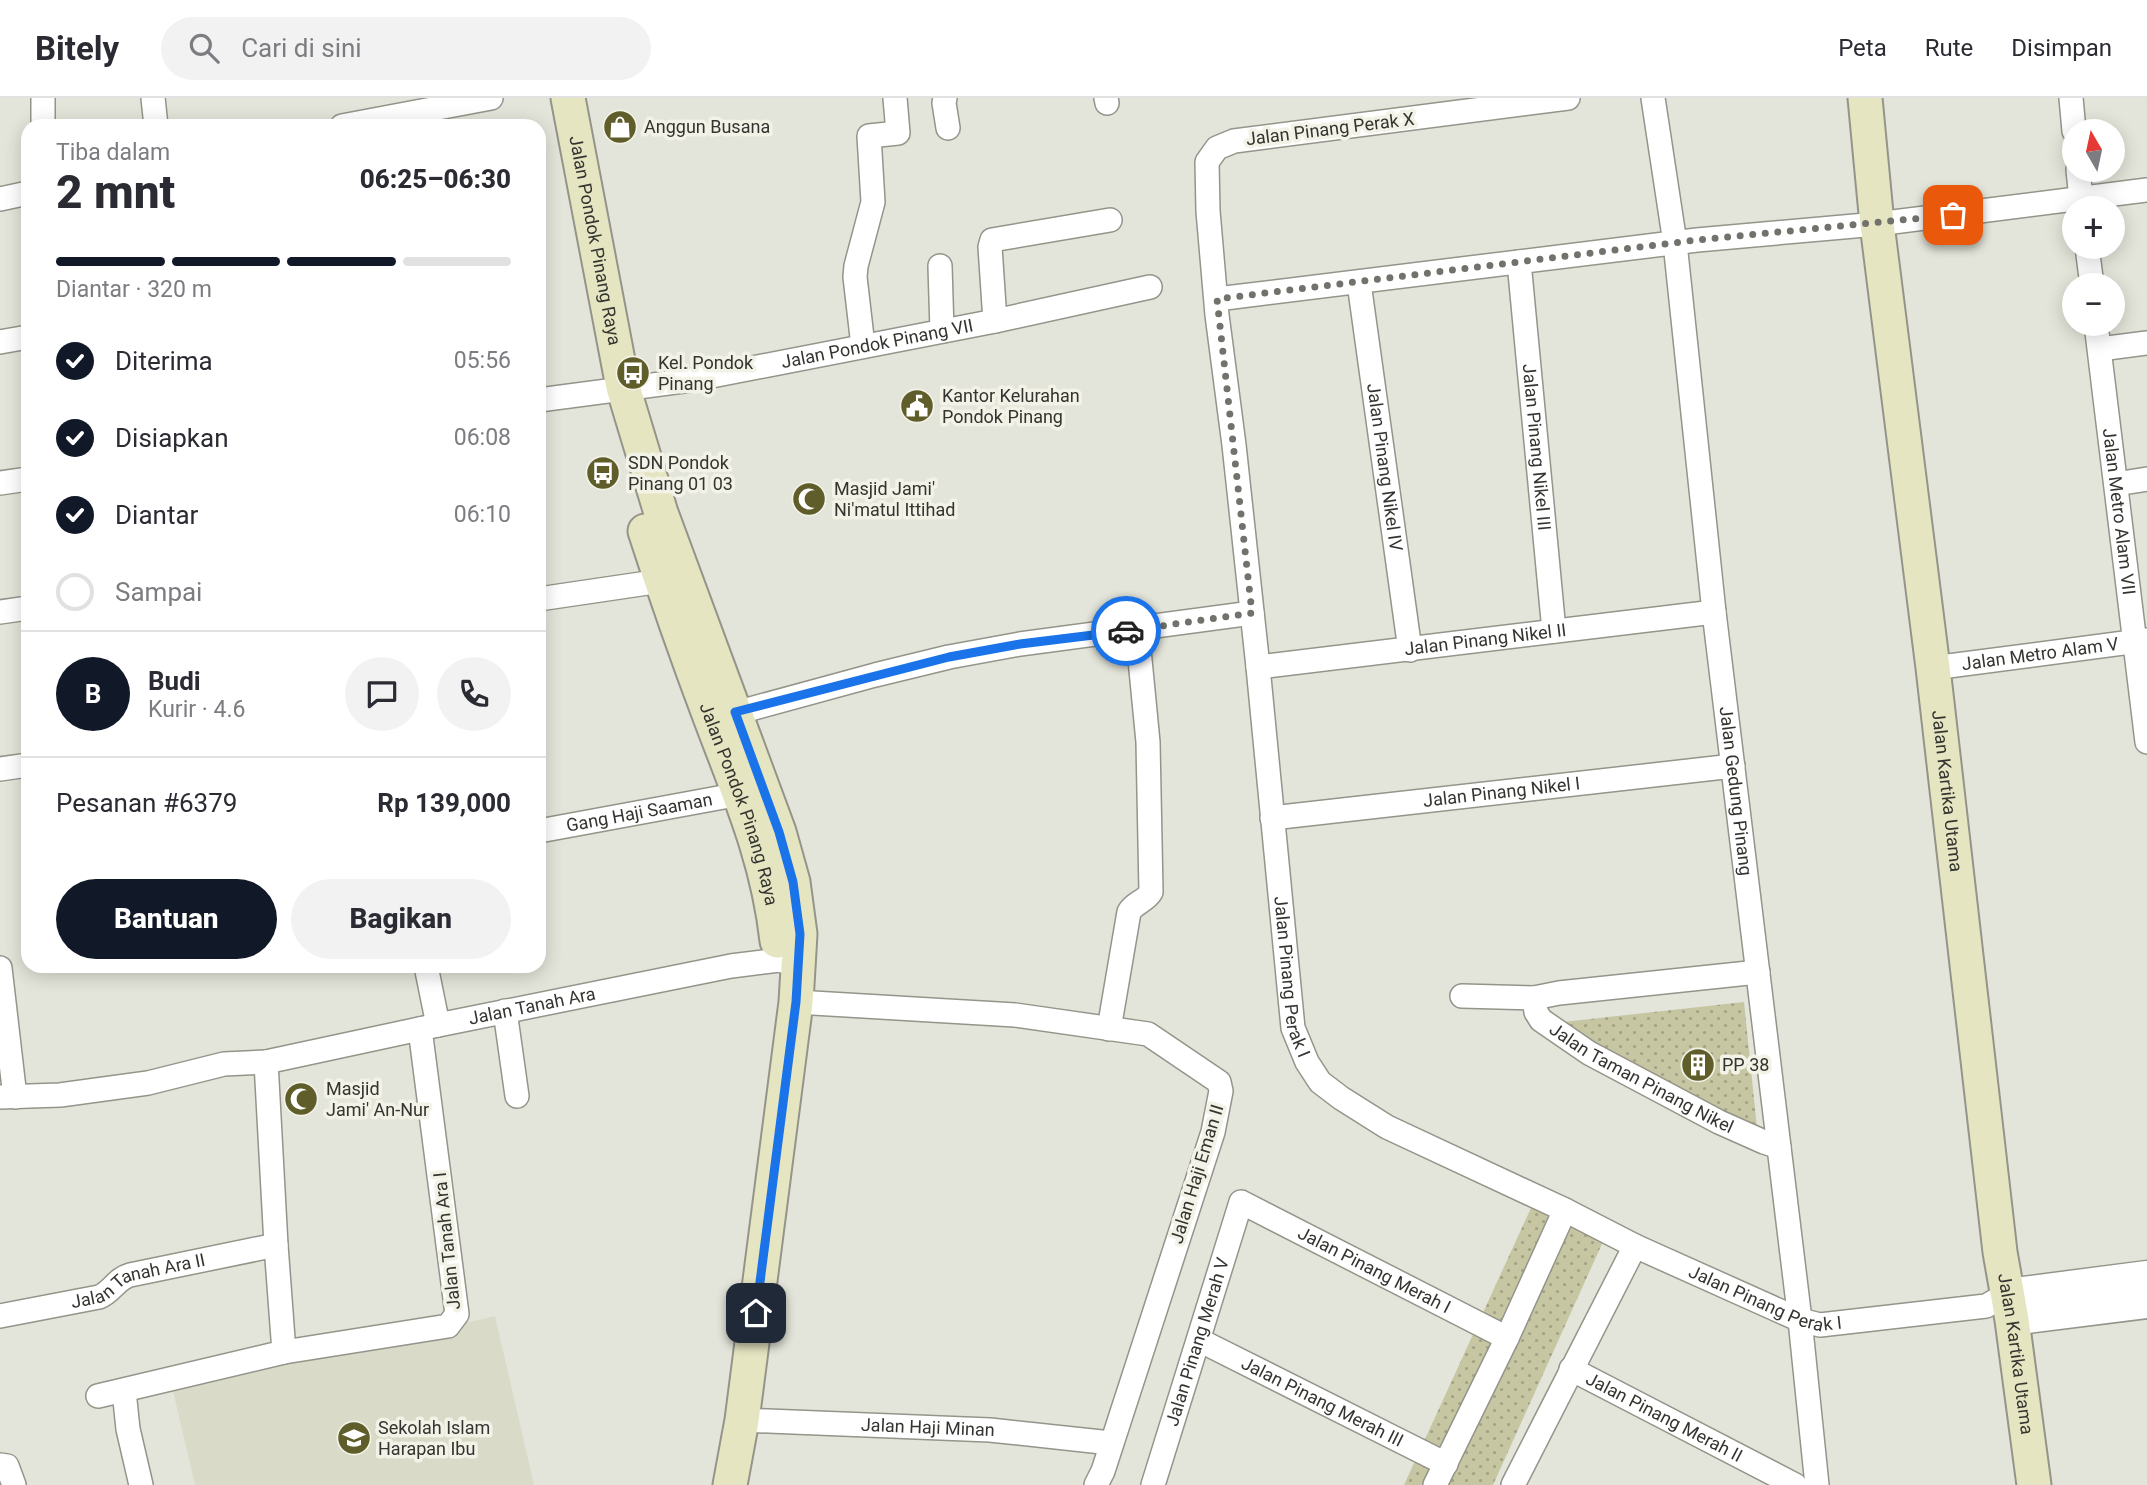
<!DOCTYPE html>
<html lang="id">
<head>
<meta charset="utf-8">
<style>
  body { margin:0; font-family:Roboto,sans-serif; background:#f2f2f3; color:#2b2b33; height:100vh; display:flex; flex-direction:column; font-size:26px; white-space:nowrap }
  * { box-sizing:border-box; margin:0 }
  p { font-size:23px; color:#7c7c81 }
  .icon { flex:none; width:38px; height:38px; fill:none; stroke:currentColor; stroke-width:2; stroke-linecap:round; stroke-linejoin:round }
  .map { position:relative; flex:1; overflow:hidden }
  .side { position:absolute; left:21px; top:21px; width:525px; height:854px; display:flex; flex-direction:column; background:#fff; border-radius:21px; box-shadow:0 4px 18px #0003 }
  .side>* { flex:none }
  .needle { width:46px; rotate:351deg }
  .tools { position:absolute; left:2062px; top:21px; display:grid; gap:14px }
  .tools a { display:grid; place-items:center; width:63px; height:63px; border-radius:50%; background:#fff; box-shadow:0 4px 18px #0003; font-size:35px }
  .pin { position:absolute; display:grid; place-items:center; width:60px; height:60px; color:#fff; margin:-30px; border-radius:14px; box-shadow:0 4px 10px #0006 }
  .courier { position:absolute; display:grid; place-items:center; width:70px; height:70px; margin:-35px; border:5px solid #1a73e8; border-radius:50%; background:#fff; color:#222; box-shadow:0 2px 9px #0007 }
  .head em { font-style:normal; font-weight:800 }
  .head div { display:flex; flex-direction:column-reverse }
  .head { display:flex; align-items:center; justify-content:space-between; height:119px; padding:0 35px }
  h1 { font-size:46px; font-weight:800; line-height:52px }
  .bar { display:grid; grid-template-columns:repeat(4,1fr); gap:10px 7px; align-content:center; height:84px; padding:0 35px }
  .bar i { height:9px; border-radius:5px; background:#e1e1e2 }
  .bar .on { background:#111827 }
  .bar p { grid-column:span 4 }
  .line { display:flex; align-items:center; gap:18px; padding:0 35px; border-top:2px solid #e1e1e2 }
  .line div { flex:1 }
  .round { display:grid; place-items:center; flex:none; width:74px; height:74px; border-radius:37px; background:#f2f2f3 }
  ol { padding:0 35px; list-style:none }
  li { display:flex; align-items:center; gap:21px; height:77px }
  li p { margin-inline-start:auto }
  li .icon { padding:7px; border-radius:50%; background:#111827; color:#fff; stroke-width:4 }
  li:last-child { color:#7c7c81 }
  li i { width:38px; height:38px; border:4px solid #e1e1e2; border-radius:50% }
  .action { display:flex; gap:14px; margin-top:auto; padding:14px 35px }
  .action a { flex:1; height:80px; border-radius:42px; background:#111827; color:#fff; font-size:28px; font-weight:800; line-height:80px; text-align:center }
  .action a+a { background:#f2f2f3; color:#2b2b33 }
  header { display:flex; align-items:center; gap:42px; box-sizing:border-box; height:98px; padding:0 35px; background:#fff; border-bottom:2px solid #e1e1e2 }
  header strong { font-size:33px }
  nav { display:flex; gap:38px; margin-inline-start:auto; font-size:24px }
  .search { width:490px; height:63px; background:#f2f2f3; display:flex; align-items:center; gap:18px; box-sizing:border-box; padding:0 24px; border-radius:38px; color:#7c7c81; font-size:26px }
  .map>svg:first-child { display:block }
  .built { fill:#dadac8 }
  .park { fill:url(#park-dots) }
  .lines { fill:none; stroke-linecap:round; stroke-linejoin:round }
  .minor-casing { stroke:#94948a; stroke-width:26 }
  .tertiary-casing { stroke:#94948a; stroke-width:33 }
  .secondary-casing { stroke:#94948a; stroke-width:37 }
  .minor { stroke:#fff; stroke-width:23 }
  .tertiary { stroke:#fff; stroke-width:30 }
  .secondary { stroke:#e6e5c2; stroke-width:33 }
  .done { stroke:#72726c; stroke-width:7; stroke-dasharray:0 12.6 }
  .route { stroke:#1a73e8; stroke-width:9 }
  .labels { text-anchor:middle; stroke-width:7; stroke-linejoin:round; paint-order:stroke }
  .poi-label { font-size:18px; fill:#343430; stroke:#f2f2e7; text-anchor:start }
  .street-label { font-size:18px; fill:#343430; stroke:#f2f2e7 }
</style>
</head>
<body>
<header>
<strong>Bitely</strong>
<div class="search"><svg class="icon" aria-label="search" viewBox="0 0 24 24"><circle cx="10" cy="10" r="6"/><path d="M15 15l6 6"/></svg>Cari di sini</div>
<nav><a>Peta</a><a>Rute</a><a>Disimpan</a></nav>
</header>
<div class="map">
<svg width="2147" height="1387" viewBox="0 0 2147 1387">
  <defs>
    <pattern id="park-dots" width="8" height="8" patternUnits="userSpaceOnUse" patternTransform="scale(1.75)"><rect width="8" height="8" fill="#c6c6a2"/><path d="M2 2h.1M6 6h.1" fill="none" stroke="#a2a284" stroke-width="1.8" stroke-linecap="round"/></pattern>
  </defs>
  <rect width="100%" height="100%" fill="#e4e5da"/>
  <path class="built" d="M495,1218L534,1387H195L173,1293Z"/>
  <path class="park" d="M1744,904L1758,1040L1554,925Z
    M1536,1099L1606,1137L1493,1387H1404Z"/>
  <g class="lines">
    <g class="minor-casing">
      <g id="minor">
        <path d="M43,0V28"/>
        <path d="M153,0L156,28"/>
        <path d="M945,0L944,5L948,30"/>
        <path d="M1106,0L1107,5"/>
        <path id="s1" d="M1568,0L1234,43L1217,50L1207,64L1208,113L1217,217L1234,347L1258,569L1293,930L1307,964L1320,984L1341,1000L1387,1029L1565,1112L1635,1148L1800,1222L1820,1227L1986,1208L2007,1196"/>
        <path id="s2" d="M1653,0L1675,145L1714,514L1800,1222L1817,1387"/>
        <path d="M2071,0L2074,33"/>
        <path d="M342,28L491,0"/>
        <path d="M2078,72L2082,110"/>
        <path d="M0,101L28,95"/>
        <path d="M2087,149L2092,187"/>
        <path id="s3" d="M1519,164L1554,533"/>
        <path d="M940,168L942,233"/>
        <path id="s4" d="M1359,185L1410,552"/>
        <path d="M1217,201L1697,142L1877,126L2147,92"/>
        <path d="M995,223L990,149L992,142L1110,122"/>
        <path id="s5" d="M2096,226L2147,644"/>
        <path d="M0,244L28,239"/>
        <path d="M863,248L855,179L856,168L873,104L869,38L898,35L895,0"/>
        <path d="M2100,251L2147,245"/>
        <path id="s6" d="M539,302L691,282L995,223L1150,189"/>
        <path d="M0,385L28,381"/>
        <path d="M2116,386L2147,381"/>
        <path d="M539,501L661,483"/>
        <path d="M0,514L28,510"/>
        <path id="s7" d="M1258,569L1714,514"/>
        <path id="s8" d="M1933,570L2147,542"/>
        <path d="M721,619L875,577L949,559L1020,546L1252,515"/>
        <path d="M0,671L28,667"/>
        <path id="s9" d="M1272,720L1733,668"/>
        <path id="s10" d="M539,733L740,696"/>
        <path d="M426,868L438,927"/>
        <path d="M0,870L15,999"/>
        <path d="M1462,898L1534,900L1559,895L1758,874"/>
        <path id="s11" d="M1534,900L1536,914L1541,922L1589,955L1719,1024L1764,1044L1779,1049"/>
        <path d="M796,904L1015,917L1148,936L1219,984L1221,993L1213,1034L1103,1373L1096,1387"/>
        <path d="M505,913L517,998"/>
        <path d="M1109,931L1129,814C1134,805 1146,803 1151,794L1148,644L1137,531"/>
        <path id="s12" d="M0,999L60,997L148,985L224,966L266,964L438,927L731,868L779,862L799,867"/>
        <path id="s13" d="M0,1218L99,1199C112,1194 116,1181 130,1177L276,1147"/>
        <path id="s14" d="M1199,1242L1446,1366"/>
        <path d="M284,1254L448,1228L457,1216L420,931"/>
        <path id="s15" d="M1571,1271L1795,1387"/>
        <path d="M124,1293L128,1331L141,1387"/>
        <path d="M98,1298L284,1254L276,1147L266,964"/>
        <path id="s16" d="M742,1322L990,1332L1111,1345"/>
        <path d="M0,1367L7,1368L14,1387"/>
        <path id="s17" d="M1153,1387L1241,1104L1507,1240"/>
        <path d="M1435,1387L1507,1240L1565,1112"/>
        <path d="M1513,1387L1635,1148"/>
      </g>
    </g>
    <g class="tertiary-casing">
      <path id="tertiary" d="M2007,1196L2147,1178
        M2012,1222L2147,1205"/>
    </g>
    <g class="secondary-casing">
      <g id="secondary">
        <path id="s18" d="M568,0L623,289L661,415L779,734L793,784L800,836L796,904L742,1322L730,1387"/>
        <path id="s19" d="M1865,0L1877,126L1933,570L2000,1154L2012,1222L2034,1387"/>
        <path id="s20" d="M645,433C665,495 687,558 710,619C739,696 768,761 777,843"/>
      </g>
    </g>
    <use href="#minor" class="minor"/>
    <use href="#tertiary" class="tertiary"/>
    <use href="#secondary" class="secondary"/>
  </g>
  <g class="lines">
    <path class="done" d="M1126,533L1252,515L1217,201L1697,142L1953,117"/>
    <path class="route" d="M756,1215L796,904L800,836L793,784L779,734L735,614L949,559L1020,546L1126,533"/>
  </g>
  <defs>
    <g id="shop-disc" transform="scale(1.75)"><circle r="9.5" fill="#5f5d2a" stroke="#f2f2e7"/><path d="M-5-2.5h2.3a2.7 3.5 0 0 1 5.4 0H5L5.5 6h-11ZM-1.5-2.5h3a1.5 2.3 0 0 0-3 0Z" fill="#fff"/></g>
    <g id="bus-disc" transform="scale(1.75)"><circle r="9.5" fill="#5f5d2a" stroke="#f2f2e7"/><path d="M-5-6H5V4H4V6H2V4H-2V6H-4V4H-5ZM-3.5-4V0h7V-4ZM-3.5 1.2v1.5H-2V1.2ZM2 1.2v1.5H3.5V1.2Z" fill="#fff"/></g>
    <g id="civic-disc" transform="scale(1.75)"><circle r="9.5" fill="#5f5d2a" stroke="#f2f2e7"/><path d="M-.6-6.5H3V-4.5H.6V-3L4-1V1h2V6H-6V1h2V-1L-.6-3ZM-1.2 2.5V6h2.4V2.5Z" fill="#fff"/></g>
    <g id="mosque-disc" transform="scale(1.75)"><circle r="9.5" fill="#5f5d2a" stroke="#f2f2e7"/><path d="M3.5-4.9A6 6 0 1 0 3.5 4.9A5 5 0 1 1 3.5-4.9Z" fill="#fff"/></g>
    <g id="building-disc" transform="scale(1.75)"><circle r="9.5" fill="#5f5d2a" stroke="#f2f2e7"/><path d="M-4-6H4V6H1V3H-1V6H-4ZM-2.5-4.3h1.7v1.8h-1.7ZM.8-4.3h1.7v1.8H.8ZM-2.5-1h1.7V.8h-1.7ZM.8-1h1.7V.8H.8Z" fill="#fff"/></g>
    <g id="school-disc" transform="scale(1.75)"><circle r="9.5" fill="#5f5d2a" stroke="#f2f2e7"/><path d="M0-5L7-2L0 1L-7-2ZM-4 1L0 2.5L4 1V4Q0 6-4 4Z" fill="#fff"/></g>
  </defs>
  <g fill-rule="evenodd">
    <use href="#shop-disc" x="620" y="29"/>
    <use href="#bus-disc" x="633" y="275"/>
    <use href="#civic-disc" x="917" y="308"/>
    <use href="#bus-disc" x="603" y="375"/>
    <use href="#mosque-disc" x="809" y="401"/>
    <use href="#building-disc" x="1698" y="967"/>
    <use href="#mosque-disc" x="301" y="1001"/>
    <use href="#school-disc" x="354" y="1340"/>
  </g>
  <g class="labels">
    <g class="poi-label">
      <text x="644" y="35">Anggun Busana</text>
      <text x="658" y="271">Kel. Pondok<tspan x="658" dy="21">Pinang</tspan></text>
      <text x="942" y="304">Kantor Kelurahan<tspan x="942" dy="21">Pondok Pinang</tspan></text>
      <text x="628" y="371">SDN Pondok<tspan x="628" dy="21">Pinang 01 03</tspan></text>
      <text x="834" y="397">Masjid Jami'<tspan x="834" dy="21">Ni'matul Ittihad</tspan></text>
      <text x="1722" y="973">PP 38</text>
      <text x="326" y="997">Masjid<tspan x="326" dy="21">Jami' An-Nur</tspan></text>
      <text x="378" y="1336">Sekolah Islam<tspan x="378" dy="21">Harapan Ibu</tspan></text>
    </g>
    <g class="street-label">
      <text transform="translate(1330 31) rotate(-7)" y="6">Jalan Pinang Perak X</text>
      <text dy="6" stroke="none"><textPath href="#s18" startOffset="145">Jalan Pondok Pinang Raya</textPath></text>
      <text dy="6" stroke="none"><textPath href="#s6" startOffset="343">Jalan Pondok Pinang VII</textPath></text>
      <text dy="6" stroke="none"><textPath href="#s3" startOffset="186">Jalan Pinang Nikel III</textPath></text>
      <text dy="6" stroke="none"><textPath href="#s4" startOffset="186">Jalan Pinang Nikel IV</textPath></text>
      <text dy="6" stroke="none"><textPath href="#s5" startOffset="189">Jalan Metro Alam VII</textPath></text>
      <text dy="6" stroke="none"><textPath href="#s7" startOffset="229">Jalan Pinang Nikel II</textPath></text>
      <text dy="6" stroke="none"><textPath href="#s8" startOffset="108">Jalan Metro Alam V</textPath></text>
      <text dy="6" stroke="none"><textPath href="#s2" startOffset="698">Jalan Gedung Pinang</textPath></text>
      <text dy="6" stroke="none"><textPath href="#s9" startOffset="231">Jalan Pinang Nikel I</textPath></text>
      <text dy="6" stroke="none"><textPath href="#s19" startOffset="698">Jalan Kartika Utama</textPath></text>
      <text dy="6" stroke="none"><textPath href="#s20" startOffset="289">Jalan Pondok Pinang Raya</textPath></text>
      <text dy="6" stroke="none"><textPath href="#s10" startOffset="102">Gang Haji Saaman</textPath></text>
      <text dy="6" stroke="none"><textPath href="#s1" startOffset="1192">Jalan Pinang Perak I</textPath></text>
      <text dy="6" stroke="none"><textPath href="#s12" startOffset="541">Jalan Tanah Ara</textPath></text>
      <text dy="6" stroke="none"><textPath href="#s11" startOffset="140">Jalan Taman Pinang Nikel</textPath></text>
      <text transform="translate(1197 1076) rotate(-73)" y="6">Jalan Haji Eman II</text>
      <text transform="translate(447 1143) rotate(-96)" y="6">Jalan Tanah Ara I</text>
      <text dy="6" stroke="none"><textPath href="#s17" startOffset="446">Jalan Pinang Merah I</textPath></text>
      <text dy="6" stroke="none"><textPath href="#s13" startOffset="144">Jalan Tanah Ara II</textPath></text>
      <text dy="6" stroke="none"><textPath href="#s1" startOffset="1801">Jalan Pinang Perak I</textPath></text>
      <text dy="6" stroke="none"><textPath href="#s17" startOffset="150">Jalan Pinang Merah V</textPath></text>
      <text dy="6" stroke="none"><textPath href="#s19" startOffset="1265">Jalan Kartika Utama</textPath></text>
      <text dy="6" stroke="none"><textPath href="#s14" startOffset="138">Jalan Pinang Merah III</textPath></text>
      <text dy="6" stroke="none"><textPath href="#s15" startOffset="105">Jalan Pinang Merah II</textPath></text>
      <text dy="6" stroke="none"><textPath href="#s16" startOffset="186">Jalan Haji Minan</textPath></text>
    </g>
  </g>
</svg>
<div class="tools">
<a><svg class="needle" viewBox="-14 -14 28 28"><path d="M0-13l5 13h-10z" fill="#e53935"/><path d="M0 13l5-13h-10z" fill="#7c7c81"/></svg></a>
<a>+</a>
<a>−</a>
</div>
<div class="pin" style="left:1953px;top:117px;background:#ea580c"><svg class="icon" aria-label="bag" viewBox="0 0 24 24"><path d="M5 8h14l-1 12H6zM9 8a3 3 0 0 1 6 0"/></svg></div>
<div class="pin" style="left:756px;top:1215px;background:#1f2937"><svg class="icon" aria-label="home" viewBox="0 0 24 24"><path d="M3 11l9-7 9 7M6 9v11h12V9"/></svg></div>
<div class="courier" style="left:1126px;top:533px"><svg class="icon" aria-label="car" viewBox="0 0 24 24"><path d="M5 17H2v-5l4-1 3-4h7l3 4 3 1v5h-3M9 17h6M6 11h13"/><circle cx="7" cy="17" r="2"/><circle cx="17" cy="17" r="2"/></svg></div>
<section class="side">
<div class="head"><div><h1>2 mnt</h1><p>Tiba dalam</p></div><em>06:25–06:30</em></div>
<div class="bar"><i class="on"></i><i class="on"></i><i class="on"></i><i></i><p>Diantar · 320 m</p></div>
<ol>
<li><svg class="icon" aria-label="check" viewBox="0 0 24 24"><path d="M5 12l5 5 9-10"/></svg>Diterima<p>05:56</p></li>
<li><svg class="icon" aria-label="check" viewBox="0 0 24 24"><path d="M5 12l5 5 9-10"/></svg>Disiapkan<p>06:08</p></li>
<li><svg class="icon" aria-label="check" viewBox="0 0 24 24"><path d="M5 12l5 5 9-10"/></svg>Diantar<p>06:10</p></li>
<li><i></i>Sampai</li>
</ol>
<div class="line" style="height:126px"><b class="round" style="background:#111827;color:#fff">B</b><div><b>Budi</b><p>Kurir · 4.6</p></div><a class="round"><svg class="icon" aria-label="chat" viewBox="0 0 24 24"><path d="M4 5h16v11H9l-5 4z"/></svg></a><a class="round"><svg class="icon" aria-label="phone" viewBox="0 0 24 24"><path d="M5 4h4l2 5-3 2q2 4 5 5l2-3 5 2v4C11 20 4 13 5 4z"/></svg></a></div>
<div class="line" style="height:91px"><div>Pesanan #6379</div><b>Rp 139,000</b></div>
<div class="action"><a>Bantuan</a><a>Bagikan</a></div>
</section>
</div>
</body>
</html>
